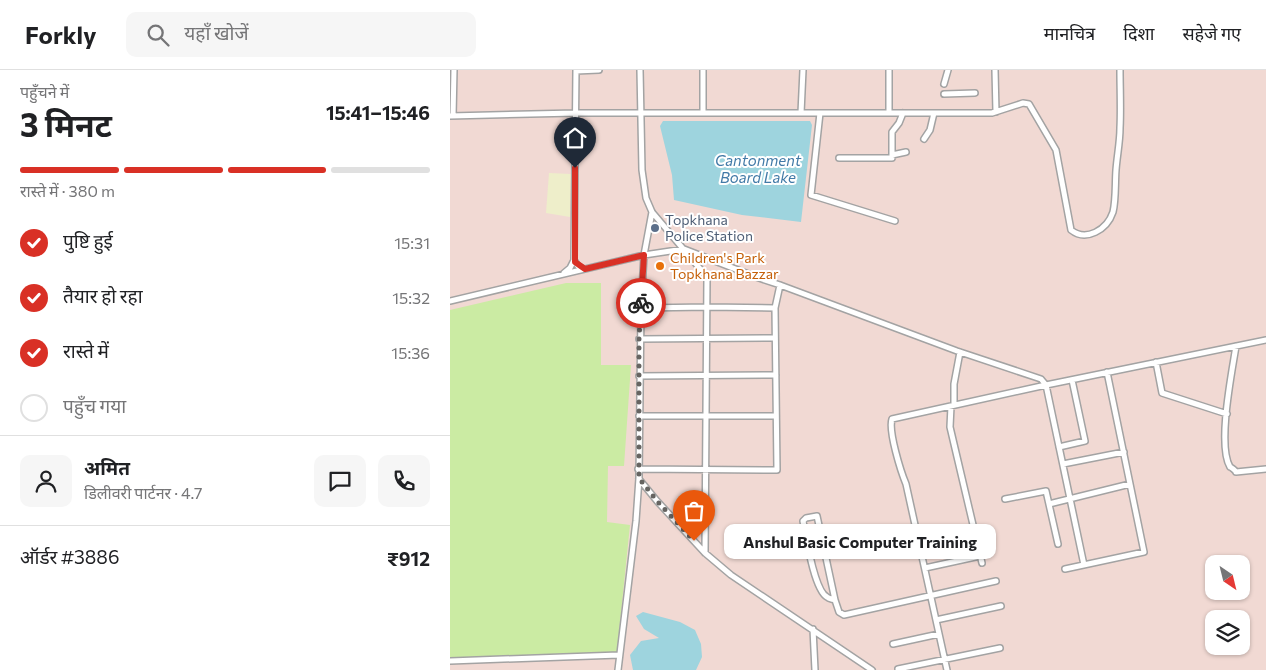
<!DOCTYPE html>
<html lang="hi">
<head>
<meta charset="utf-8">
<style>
  body { margin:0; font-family:Commissioner,"Noto Sans Devanagari",sans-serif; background:#f6f6f6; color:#202124; height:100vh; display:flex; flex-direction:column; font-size:19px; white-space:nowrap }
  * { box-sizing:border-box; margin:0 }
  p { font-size:16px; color:#757577 }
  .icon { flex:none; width:28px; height:28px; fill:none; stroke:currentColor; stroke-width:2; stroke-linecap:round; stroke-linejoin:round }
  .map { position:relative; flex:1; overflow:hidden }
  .drawer { display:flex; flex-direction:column; background:#fff; width:450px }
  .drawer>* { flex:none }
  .needle { width:32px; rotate:145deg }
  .controls { position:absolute; left:755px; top:485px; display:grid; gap:10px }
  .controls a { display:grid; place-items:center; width:45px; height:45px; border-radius:10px; background:#fff; box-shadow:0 1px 4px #0004; font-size:25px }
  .pin { position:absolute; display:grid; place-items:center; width:42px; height:42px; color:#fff; margin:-51px -21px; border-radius:50% 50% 50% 0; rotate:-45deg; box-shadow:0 0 5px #0007 }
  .pin .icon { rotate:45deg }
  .courier { position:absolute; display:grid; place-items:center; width:50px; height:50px; margin:-25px; border:4px solid #d93025; border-radius:50%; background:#fff; color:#222; box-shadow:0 1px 6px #0007 }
  .bubble { position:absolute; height:35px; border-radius:10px; background:#fff; box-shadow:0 1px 4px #0004; font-size:16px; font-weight:700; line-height:35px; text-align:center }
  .head em { font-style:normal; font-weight:700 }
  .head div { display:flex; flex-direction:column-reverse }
  .head { display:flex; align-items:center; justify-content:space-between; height:85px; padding:0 20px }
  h1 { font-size:32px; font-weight:700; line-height:38px }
  .bar { display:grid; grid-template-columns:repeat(4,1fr); gap:8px 5px; align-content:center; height:60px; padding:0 20px }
  .bar i { height:6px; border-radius:4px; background:#e0e0e0 }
  .bar .on { background:#d93025 }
  .bar p { grid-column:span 4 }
  .line { display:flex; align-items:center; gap:12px; padding:0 20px; border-top:1px solid #e0e0e0 }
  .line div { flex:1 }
  .round { display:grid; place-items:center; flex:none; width:52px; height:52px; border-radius:10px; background:#f6f6f6 }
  ol { padding:0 20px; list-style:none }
  li { display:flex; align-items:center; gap:15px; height:55px }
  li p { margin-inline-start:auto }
  li .icon { padding:5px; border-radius:50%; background:#d93025; color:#fff; stroke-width:4 }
  li:last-child { color:#757577 }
  li i { width:28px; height:28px; border:2px solid #e0e0e0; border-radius:50% }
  header { display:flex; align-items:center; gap:30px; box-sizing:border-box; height:70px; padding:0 25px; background:#fff; border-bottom:1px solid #e0e0e0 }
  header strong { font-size:24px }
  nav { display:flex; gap:28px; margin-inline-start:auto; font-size:18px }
  .search { width:350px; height:45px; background:#f6f6f6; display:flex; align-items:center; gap:12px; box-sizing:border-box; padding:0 18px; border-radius:10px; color:#757577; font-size:19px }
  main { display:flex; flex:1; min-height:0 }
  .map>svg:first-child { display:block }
  .military { fill:#f1d9d3; fill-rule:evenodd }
  .farmland { fill:#eeeeca }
  .grass { fill:#cbeba3 }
  .water { fill:#9ed4de }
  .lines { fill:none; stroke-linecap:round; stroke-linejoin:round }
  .minor-casing { stroke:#a3a3a3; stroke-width:8 }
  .minor { stroke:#fff; stroke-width:5 }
  .done { stroke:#666461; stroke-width:5; stroke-dasharray:0 9 }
  .route { stroke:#d93025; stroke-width:6 }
  .service-dot { fill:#5c6f8a; stroke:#fff; stroke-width:2 }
  .food-dot { fill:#e8710a; stroke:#fff; stroke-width:2 }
  .labels { text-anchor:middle; stroke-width:4; stroke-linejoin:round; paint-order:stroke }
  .service-label { font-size:14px; fill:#4e5e75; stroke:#fff; text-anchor:start }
  .food-label { font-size:14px; fill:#c56008; stroke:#fff; text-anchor:start }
  .water-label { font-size:15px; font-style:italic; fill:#427aa7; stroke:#fff }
</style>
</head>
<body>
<header>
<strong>Forkly</strong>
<div class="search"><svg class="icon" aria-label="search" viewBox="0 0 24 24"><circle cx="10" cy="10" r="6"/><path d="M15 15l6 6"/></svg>यहाँ खोजें</div>
<nav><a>मानचित्र</a><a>दिशा</a><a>सहेजे गए</a></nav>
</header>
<main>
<section class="drawer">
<div class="head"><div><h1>3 मिनट</h1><p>पहुँचने में</p></div><em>15:41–15:46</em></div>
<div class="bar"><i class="on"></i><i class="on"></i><i class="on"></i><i></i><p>रास्ते में · 380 m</p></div>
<ol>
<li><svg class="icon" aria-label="check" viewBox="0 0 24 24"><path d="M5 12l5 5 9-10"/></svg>पुष्टि हुई<p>15:31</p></li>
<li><svg class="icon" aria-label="check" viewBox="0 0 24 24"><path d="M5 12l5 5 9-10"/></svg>तैयार हो रहा<p>15:32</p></li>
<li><svg class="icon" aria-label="check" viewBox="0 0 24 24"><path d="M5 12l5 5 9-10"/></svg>रास्ते में<p>15:36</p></li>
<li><i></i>पहुँच गया</li>
</ol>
<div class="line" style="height:90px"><a class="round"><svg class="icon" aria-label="person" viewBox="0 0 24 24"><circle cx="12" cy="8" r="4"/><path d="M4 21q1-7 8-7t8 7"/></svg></a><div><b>अमित</b><p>डिलीवरी पार्टनर · 4.7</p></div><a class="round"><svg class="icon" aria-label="chat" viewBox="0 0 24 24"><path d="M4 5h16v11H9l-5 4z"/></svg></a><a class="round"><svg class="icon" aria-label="phone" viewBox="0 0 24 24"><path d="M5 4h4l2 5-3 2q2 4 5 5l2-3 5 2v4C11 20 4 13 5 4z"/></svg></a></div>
<div class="line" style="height:65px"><div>ऑर्डर #3886</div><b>₹912</b></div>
</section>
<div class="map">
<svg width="816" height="600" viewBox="0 0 816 600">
  <rect width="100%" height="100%" fill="#eee9e1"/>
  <path class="military" d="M0,0H816V600H0ZM764,494H791V521H764ZM764,549H791V576H764Z"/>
  <path class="farmland" d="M99,103L121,104L120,147L96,143Z"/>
  <path class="grass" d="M116,213H151V295H181L174,396H158L157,452L180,455L167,582L0,589V240Z"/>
  <path class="water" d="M213,51H360L362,55L351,152L292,145L224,130L222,105L210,56Z
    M193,542L230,552L245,560L251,574L252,587L246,600H183L180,585L191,571L209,568L194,559L186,546Z"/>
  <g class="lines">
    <g class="minor-casing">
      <path id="minor" d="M126,0L124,190L128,196L134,199
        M190,0L192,100L196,128L202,142L257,207L255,483
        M545,0L546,42
        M126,1L149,0
        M494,14L498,0
        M494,24L525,23
        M253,43V0
        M351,43L353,0
        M370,43L361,125L445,151
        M439,43V0
        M0,46L126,43H542L573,33L579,34L606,80L621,160C636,172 657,160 663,142C666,130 665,113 666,100C667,86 670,72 670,58C671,39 670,19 670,0
        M3,46L4,0
        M474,69L480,60L484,43
        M442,85L456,82
        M389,88H442V62L449,53L453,43
        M114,203L120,198L124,190
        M0,231L194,185L234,179L306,207L330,215L507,281L591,309L596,315L634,495
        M191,238L258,237L325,238
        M189,269L325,268
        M786,276C782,302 767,375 780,397C781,397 786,401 786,402L816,399
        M706,292L712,323L777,344
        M189,306L326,305
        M504,335V314L510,282
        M501,336L500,357L532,493
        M189,346H326
        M609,377L635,371L622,310
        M613,394L674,382
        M188,399L327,400L325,238L330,215
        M189,409L207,431L255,483L281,505L422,600
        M555,429L596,421L608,474
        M599,434L680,414
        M475,498L530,486
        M615,499L694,482L657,302
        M385,530C382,529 379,529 377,527C364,520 356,466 353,451L356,448L367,446L385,530L389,542L394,545L546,511
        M486,550L551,536
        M363,559L365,600
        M443,574L489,564
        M0,591L169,585
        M448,599L550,578
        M168,600L186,451L189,408L191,238L194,185L202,142
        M497,600L456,414C451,402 438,361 442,349L596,315L816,270"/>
    </g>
    <use href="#minor" class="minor"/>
  </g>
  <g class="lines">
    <path class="done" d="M191,233L189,269V408L207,431L244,471"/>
    <path class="route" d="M125,98V192L135,199L194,185L191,233"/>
  </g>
  <circle class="service-dot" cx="205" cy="158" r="5"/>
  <circle class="food-dot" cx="210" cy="196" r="5"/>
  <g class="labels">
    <g class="service-label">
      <text x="215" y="155">Topkhana<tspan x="215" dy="16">Police Station</tspan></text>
    </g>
    <g class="food-label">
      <text x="220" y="193">Children's Park<tspan x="220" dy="16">Topkhana Bazzar</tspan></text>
    </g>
    <g class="water-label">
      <text x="308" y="96">Cantonment<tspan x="308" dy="17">Board Lake</tspan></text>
    </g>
  </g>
</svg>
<div class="controls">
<a><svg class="needle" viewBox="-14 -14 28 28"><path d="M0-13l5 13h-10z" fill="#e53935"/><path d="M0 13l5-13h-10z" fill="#757577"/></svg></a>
<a><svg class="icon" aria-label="layers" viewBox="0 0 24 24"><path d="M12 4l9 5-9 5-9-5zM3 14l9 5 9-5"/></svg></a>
</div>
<div class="pin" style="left:244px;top:471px;background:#ea580c"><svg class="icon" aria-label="bag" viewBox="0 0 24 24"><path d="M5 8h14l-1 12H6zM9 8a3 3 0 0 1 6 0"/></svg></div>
<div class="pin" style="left:125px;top:98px;background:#1f2937"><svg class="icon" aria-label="home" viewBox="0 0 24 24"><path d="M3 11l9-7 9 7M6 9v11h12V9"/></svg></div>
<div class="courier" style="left:191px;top:233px"><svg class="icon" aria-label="bike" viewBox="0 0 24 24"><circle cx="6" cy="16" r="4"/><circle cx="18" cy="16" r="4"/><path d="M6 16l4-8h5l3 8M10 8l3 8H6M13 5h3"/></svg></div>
<div class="bubble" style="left:274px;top:454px;width:272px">Anshul Basic Computer Training</div>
</div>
</main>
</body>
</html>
